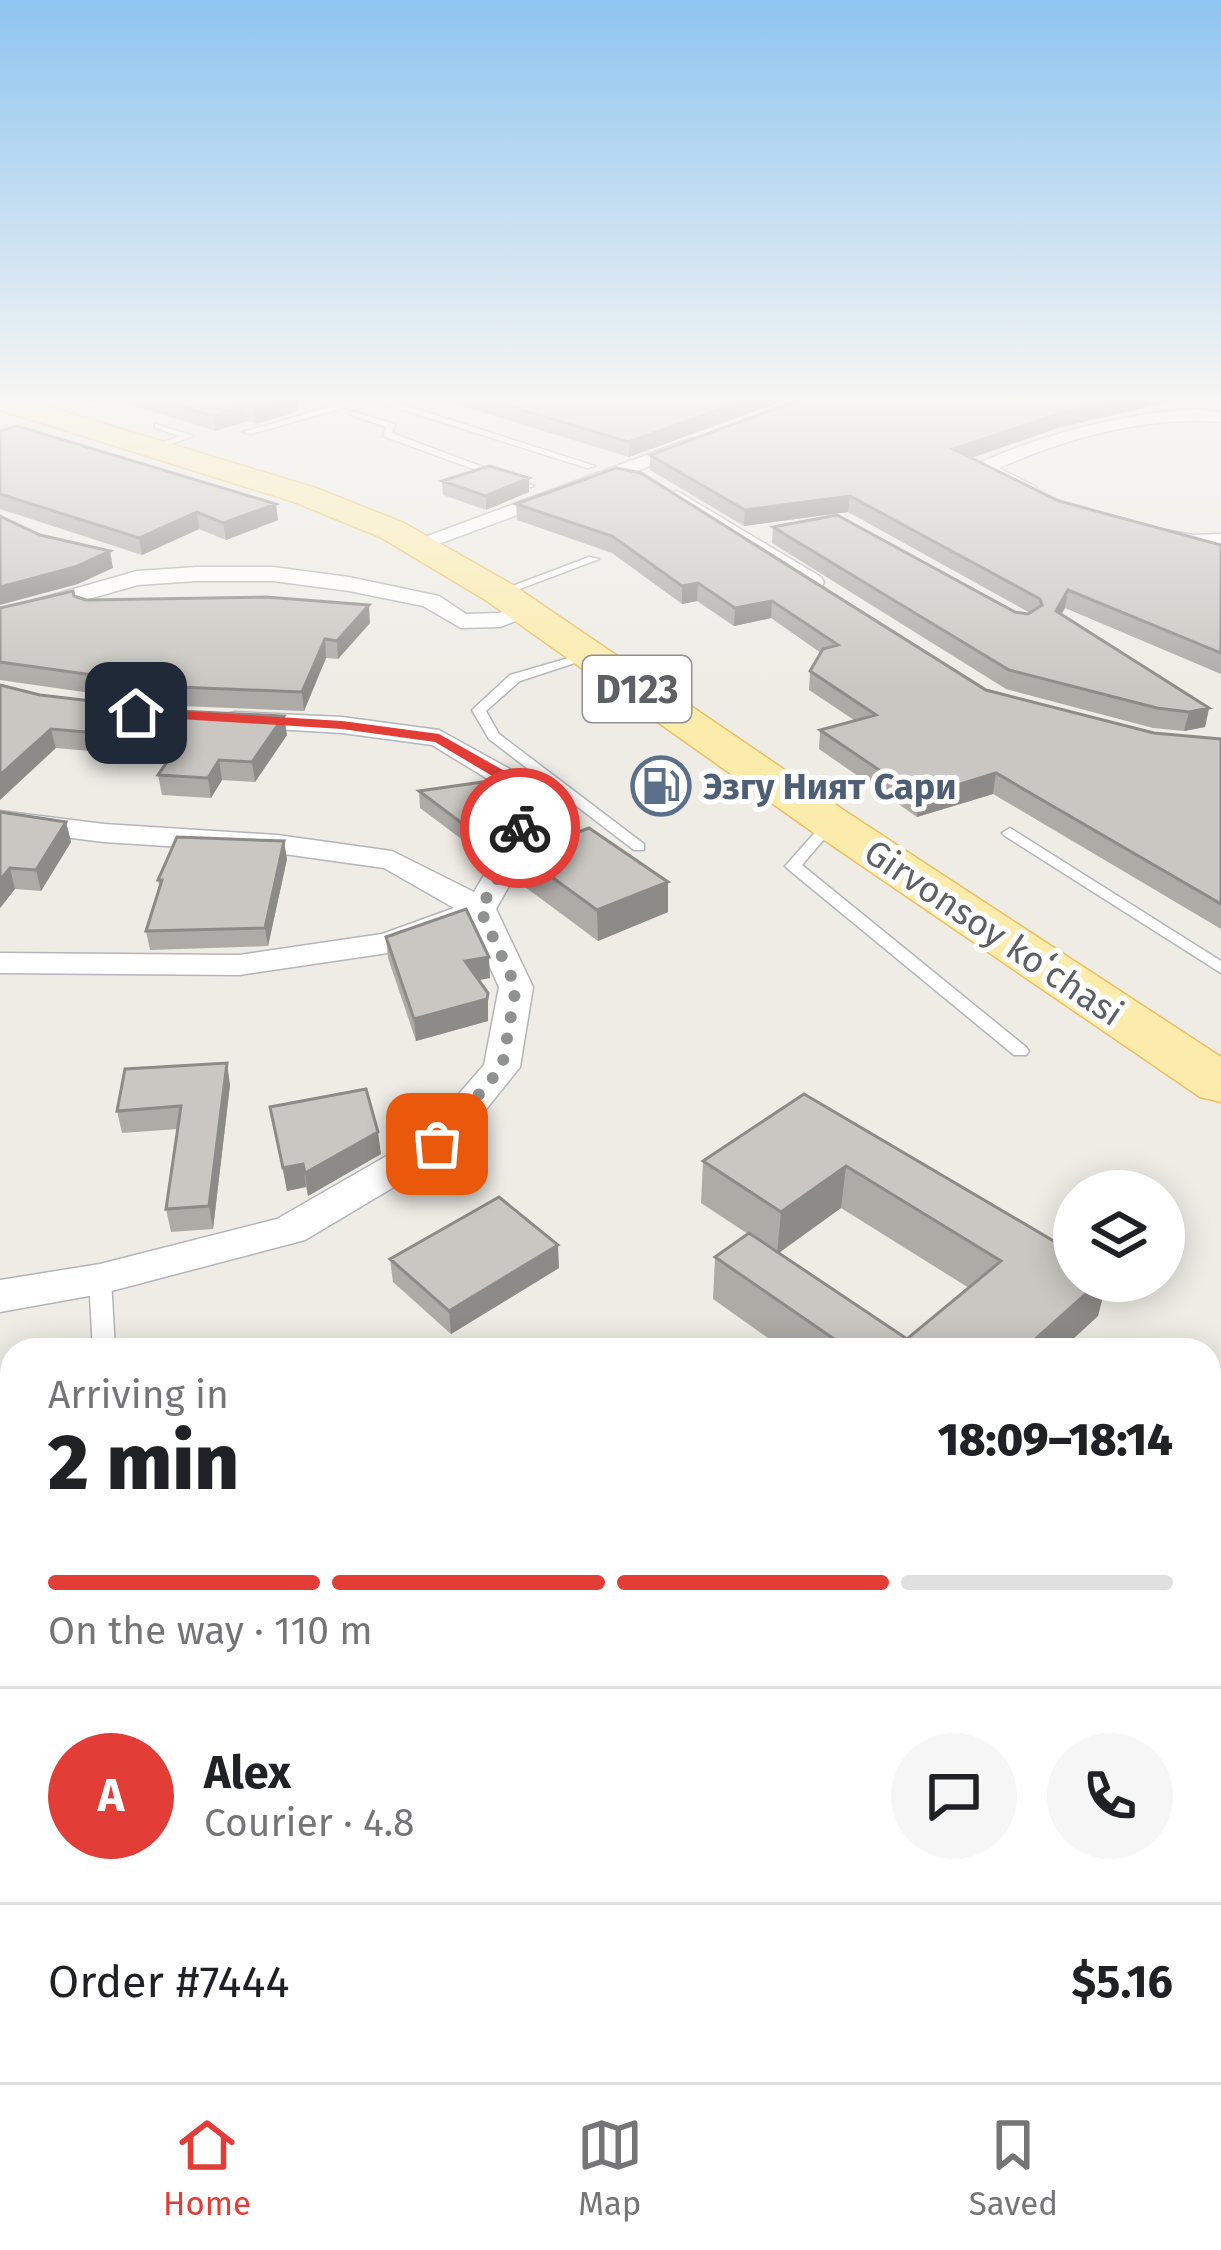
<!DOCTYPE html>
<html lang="en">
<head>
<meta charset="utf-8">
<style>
  body { margin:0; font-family:"Fira Sans",sans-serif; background:#f6f6f6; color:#202124; height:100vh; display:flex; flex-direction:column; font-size:45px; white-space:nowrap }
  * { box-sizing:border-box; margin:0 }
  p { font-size:39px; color:#757577 }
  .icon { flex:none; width:66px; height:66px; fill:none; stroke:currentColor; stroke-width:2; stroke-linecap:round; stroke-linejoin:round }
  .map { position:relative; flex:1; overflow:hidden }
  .sheet { position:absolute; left:0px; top:1338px; width:1221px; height:744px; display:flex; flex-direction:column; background:#fff; border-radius:36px 36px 0 0; box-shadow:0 6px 30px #0003 }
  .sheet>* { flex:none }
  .tools { position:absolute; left:1053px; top:1170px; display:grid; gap:24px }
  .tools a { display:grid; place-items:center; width:132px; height:132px; border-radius:50%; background:#fff; box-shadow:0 6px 30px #0003; font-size:60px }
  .pin { position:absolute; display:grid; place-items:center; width:102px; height:102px; color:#fff; margin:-51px; border-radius:24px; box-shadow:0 6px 18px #0006 }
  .courier { position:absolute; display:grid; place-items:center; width:120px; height:120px; margin:-60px; border:9px solid #e33d37; border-radius:50%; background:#fff; color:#222; box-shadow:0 3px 15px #0007 }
  .head em { font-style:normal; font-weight:800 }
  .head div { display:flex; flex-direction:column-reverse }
  .head { display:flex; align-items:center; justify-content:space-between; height:204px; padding:0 48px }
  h1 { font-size:78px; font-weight:800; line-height:90px }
  .bar { display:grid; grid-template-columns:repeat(4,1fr); gap:18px 12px; align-content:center; height:144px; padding:0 48px }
  .bar i { height:15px; border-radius:9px; background:#e0e0e0 }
  .bar .selected { background:#e33d37 }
  .bar p { grid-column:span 4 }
  .line { display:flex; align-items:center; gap:30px; padding:0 48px; border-top:3px solid #e0e0e0 }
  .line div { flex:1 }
  .round { display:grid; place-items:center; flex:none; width:126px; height:126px; border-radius:63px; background:#f6f6f6 }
  .tab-bar { display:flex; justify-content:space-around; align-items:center; height:168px; border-top:3px solid #e0e0e0; background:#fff; font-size:33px; color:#757577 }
  .tab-bar a { display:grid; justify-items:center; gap:6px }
  .tab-bar .selected { color:#e33d37 }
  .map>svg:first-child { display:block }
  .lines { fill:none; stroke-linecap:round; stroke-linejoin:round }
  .service-casing { stroke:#b2b5b9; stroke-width:3 }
  .minor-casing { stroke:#b2b5b9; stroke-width:3 }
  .primary-casing { stroke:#ecbf60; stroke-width:3 }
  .service { fill:#fff; fill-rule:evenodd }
  .minor { fill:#fff; fill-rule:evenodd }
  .primary { fill:#fcecac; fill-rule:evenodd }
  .wall { fill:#aeaba7; fill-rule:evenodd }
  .shaded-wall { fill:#8d8b88 }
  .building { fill:#cac7c2; stroke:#8d8b88; stroke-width:3 }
  .route { fill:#e33d37 }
  .done { stroke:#909292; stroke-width:12; stroke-dasharray:0 21.6 }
  .labels { text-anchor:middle; stroke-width:10; stroke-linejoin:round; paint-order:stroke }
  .far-service-label { font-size:36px; font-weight:bold; fill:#4e5e75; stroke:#fff; text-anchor:start }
  .far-street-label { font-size:36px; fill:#5d6165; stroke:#fff }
  .shield { fill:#fff; stroke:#8e9093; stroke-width:3 }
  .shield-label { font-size:39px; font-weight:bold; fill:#5d6165 }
</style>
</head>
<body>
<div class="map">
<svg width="1221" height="2082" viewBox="0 0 1221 2082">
  <rect width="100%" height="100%" fill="#eeece5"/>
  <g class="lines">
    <g class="service-casing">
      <path id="service" d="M66,398H79L103,406L99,409Z
        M360,398H382L595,466L587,468L371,400L251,434L243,432Z
        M351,411L395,424L392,433L534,486L525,488L383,436L386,427L351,415Z
        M155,424L194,436L150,451V447L180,436L155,428Z
        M589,557L599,559L504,595L494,593Z
        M586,653L596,656L520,681L486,711L499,734L644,844V850H634L489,739L472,710L510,675Z
        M831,819L838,823L802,865L1026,1047L1029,1051L1026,1055H1014L788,869L785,866L788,863L826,820Z
        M1010,828L1221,961V973L1005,836L1002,833Z
        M100,1271L108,1274L111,1279L115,1350H93L89,1279L92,1274Z
        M1209,2003L1221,2004V2036L1209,2035Z"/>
    </g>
    <g class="minor-casing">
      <path id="minor" d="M1198,409L1221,412V422C1146,416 1067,438 999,468L1036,487V495H1022L979,472L983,461C1051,432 1124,413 1198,409Z
        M692,438L702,444L699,448L425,549L417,551L406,544Z
        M677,491L821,577L824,582L821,587H805L670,501V493Z
        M1161,529L1192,535L1221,534V548L1192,549L1153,540L1150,535Z
        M196,567H273L349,577L439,596L466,614L499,613L528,605L540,612L500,627L461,628L423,606L349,591L273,581H196L138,585L0,624V610L137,571Z
        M235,712L342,717L439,730L528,779L536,838L496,909L533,987L520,1067L451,1153L305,1240L100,1294L0,1312V1280L100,1264L277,1219L423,1135L484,1065L499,987L470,924L388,953L239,975L0,973V953L239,955L382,934L454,908L384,868L277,853L104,842L0,829V811L104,824L277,835L392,851L474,892L506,838L504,789L432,745L342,733L225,726L222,720L225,714Z"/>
    </g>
    <g class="primary-casing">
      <path id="primary" d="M0,398H19L316,488L404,523L513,585L848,813L1221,1057V1102L1200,1097L814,833L487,601L380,537L294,502L0,410Z"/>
    </g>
    <use href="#service" class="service"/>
    <use href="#minor" class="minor"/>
    <use href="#primary" class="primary"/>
  </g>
  <path class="wall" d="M110,398H300L296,412L256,424L248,421L215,431Z
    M435,398H791L629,457Z
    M1058,428L971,458L1059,501L1221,545V674L1065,608L1061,614L1209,708L1205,727L1184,731L1153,728L1006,689L772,543L773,527L1015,612L1030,613L848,512L744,526L650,470V455Z
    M0,431L278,520L226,540L199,529L142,555L0,509Z
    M616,468L986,690L1154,733L1221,739V929L993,794L917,817L819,749L820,730L854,720L809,690L810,671L821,653L771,618L734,626L697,601L682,604L612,553L517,520L516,504Z
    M529,478V492L486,510L443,495L442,481Z
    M74,596L86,600L370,623L338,659L326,658L304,711L181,706L0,680V608Z
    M40,695L287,735L255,782L222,780L211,798L162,795L158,775L169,758L56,748Z
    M419,791L501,837L488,859L420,808Z
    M0,812L66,822L71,842L41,891L15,889L0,908Z
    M516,851L526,852L668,882V912L598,941L517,881Z
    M287,859L268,946L150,950L146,931L160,889L158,880Z
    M386,937L490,978L479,980L488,993V1021L416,1041L388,958Z
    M230,1085L213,1229L171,1232L166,1209L178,1129L122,1133L117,1111Z
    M804,1094L1098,1316L1061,1350H785L713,1299L715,1257L748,1234L701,1203L703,1161ZM841,1208L969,1288L907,1339L779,1253Z
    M270,1107L381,1154L308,1196L306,1187L287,1191Z
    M390,1259L559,1268L451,1334L393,1282Z"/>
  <path class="shaded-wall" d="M294,398H300L296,412L256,424L254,409Z
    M752,398H791L629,457V442Z
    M1128,398H1186L1058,428L951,465L953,449L1061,413Z
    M246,406L248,421L215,431L213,416Z
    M529,478V492L486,510V496Z
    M850,496L848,512L744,526L745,510Z
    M276,504L278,520L226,540L223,523Z
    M197,512L199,529L142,555L139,538Z
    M110,551L113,568L78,584L0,605V587Z
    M698,583L697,601L682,604V586Z
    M1068,590L1065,608L1053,629L1056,611Z
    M772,601L771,618L734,626L735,608Z
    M369,605L370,623L338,659L337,641Z
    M325,639L326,658L304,711L302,692Z
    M1209,708L1205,727L1184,731L1189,712Z
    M284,716L287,735L255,782L252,762Z
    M51,729L56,748L0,800V775Z
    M219,760L222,780L211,798L208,778Z
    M996,773L993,794L917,817L919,797Z
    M501,820V837L488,859L487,842Z
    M66,822L71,842L41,891L36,870Z
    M284,841L287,859L268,946L265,928Z
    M10,868L15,889L0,908V880Z
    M668,882V912L598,941L597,910Z
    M489,957L490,978L466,982L465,961Z
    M488,993V1021L416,1041L414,1019Z
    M227,1063L230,1085L213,1229L209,1206Z
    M378,1132L381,1154L308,1196L305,1173Z
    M303,1164L306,1187L287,1191L283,1168Z
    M846,1166L841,1208L777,1254L781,1212Z
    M558,1245L559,1268L451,1334L449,1311Z
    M1100,1281H1107L1098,1316L1061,1350H1023Z
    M12,1648V1677L0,1686V1656Z
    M12,1842V1897L0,1906V1850Z"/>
  <path class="building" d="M153,398H294L254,409L246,406L213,416Z
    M482,398H752L629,442Z
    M804,398H1128L1061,413L953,449L1059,501L1221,545V653L1068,590L1056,611L1209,708L1189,712L1157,708L1009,670L773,527L837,515L1015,612L1028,614L1042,605L1040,599L850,496L745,510L650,455Z
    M17,426L276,504L223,523L197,512L139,538L0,494V431Z
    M489,466L529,478L486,496L442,481Z
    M616,468L641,473L986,690L1154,733L1221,739V904L996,773L919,797L820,730L876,715L810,671L823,649L838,645L772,601L735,608L698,583L682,586L612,536L516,504Z
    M0,516L40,535L110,551L75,567L0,587Z
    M73,591L74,596L86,600L266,597L369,605L337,641L325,639L302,692L178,687L0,662V608Z
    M0,685L40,695L178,711L284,716L252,762L219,760L208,778L158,775L182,740L51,729L0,775Z
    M483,782L501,820L487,842L419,791Z
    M0,812L66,822L36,870L10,868L0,880Z
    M589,828L668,882L597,910L516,851L521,843L526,852Z
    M177,837L284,841L265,928L146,931L162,880H158Z
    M466,909L489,957L465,961L488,993L487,999L414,1019L386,937Z
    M227,1063L209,1206L166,1209L181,1106L117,1111L125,1069Z
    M366,1089L378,1132L305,1173L303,1164L283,1168L270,1107Z
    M804,1094L1074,1253V1281H1100L1023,1350H850L715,1257L749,1233L907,1339L1001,1261L846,1166L781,1212L703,1161Z
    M499,1197L558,1245L449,1311L390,1259Z
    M12,1599V1648L0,1656V1607Z
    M0,1721L12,1734V1842L0,1850Z"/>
  <linearGradient id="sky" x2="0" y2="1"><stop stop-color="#8ec4f0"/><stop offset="0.58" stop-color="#f7f6f3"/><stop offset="1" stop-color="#f7f6f3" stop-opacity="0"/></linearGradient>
  <rect width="1221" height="689" fill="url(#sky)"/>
  <path class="route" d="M136,708L342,721L439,734L524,782L528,828L520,833L512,828L511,787L435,742L342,729L131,716Z"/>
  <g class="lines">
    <path class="done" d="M437,1144L502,1067L516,987L480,909L521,838L520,828"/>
  </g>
  <defs>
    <g id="fuel-ring" transform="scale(3)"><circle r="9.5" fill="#fff" stroke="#5c6f8a" stroke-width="1.5"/><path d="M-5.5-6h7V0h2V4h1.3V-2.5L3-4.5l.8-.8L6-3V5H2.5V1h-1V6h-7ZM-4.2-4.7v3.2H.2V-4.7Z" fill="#5c6f8a"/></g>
  </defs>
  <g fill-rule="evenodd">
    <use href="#fuel-ring" x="661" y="786"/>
  </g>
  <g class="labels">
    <g class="far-service-label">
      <text x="703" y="799">Эзгу Ният Сари</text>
    </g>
    <g class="far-street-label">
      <text transform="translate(994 932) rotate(34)" y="13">Girvonsoy koʻchasi</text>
    </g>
    <rect class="shield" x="583" y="656" width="108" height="66" rx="9"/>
    <g class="shield-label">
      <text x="637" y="703">D123</text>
    </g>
  </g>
</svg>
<div class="tools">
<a><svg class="icon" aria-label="layers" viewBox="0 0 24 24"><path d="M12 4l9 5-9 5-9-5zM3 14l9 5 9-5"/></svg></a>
</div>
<div class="pin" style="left:437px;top:1144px;background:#ea580c"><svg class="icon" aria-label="bag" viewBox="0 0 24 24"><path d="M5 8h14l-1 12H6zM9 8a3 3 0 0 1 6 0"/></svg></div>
<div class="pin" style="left:136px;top:713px;background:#1f2937"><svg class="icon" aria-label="home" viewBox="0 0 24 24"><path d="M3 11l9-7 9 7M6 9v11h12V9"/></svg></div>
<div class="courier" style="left:520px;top:828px"><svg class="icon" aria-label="bike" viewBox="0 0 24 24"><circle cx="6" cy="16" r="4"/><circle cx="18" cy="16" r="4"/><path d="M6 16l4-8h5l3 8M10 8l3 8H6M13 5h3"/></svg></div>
<section class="sheet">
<div class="head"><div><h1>2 min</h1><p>Arriving in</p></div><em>18:09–18:14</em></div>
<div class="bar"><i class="selected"></i><i class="selected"></i><i class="selected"></i><i></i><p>On the way · 110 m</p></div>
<div class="line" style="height:216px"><b class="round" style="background:#e33d37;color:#fff">A</b><div><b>Alex</b><p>Courier · 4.8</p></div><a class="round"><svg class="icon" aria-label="chat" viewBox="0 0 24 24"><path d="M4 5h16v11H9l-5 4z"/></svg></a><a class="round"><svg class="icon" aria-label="phone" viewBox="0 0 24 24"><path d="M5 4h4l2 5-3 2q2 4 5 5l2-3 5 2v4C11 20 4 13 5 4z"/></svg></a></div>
<div class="line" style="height:156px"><div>Order #7444</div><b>$5.16</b></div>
</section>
</div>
<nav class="tab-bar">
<a class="selected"><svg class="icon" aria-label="home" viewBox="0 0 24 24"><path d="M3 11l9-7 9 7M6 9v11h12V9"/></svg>Home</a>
<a><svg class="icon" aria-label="map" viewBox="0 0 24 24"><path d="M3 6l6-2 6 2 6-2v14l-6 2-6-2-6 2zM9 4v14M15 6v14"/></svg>Map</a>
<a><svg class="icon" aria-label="saved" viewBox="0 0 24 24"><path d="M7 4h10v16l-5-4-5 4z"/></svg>Saved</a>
</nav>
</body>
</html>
